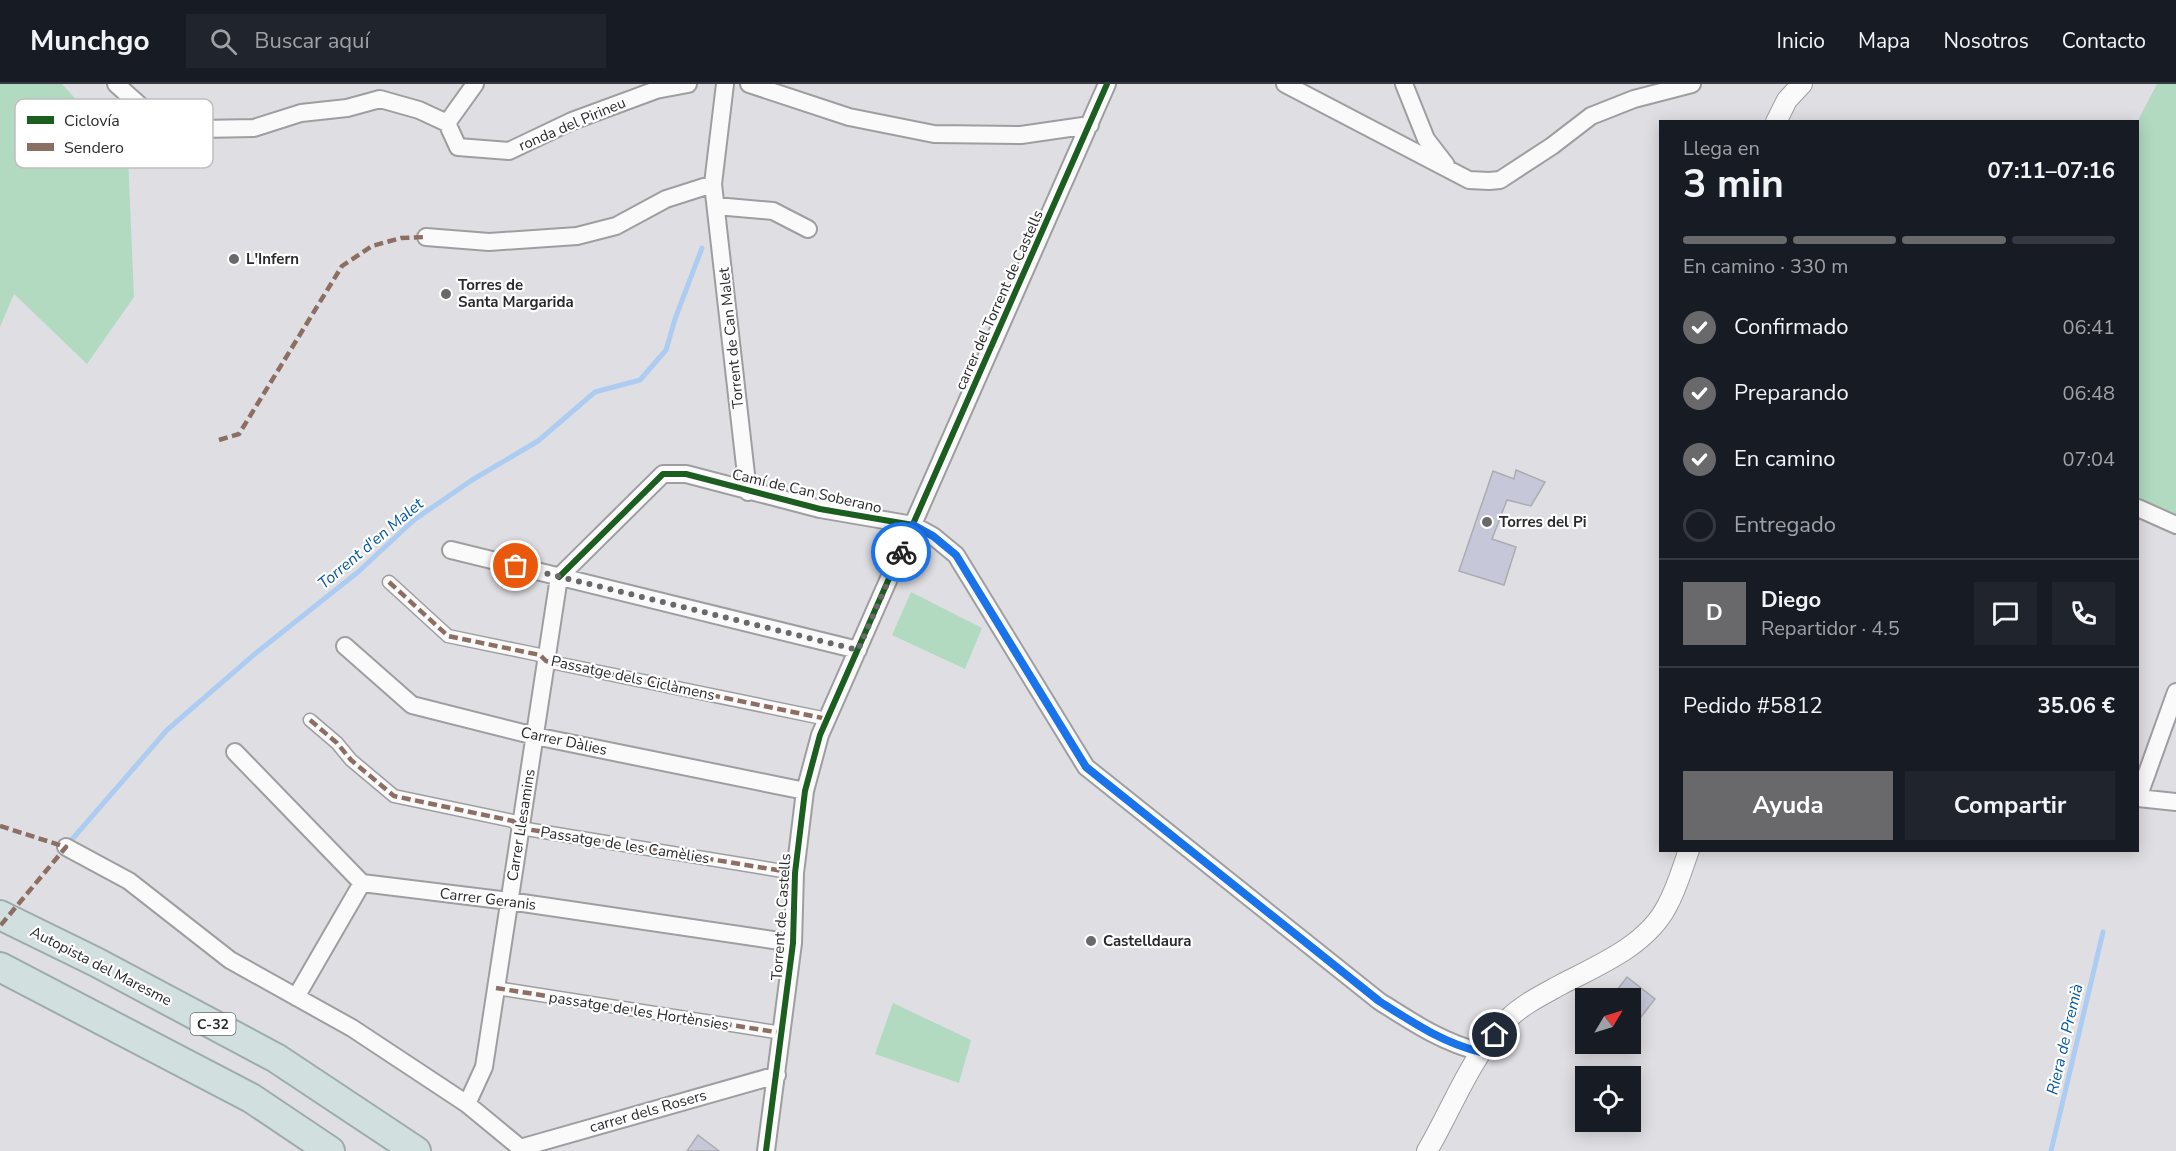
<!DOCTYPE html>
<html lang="es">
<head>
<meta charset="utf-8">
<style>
  body { margin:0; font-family:"Nunito Sans",sans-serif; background:#20242c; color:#f1f3f6; height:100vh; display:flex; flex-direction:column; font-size:22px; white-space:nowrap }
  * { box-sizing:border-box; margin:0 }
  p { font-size:20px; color:#9ea1a6 }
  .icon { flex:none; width:33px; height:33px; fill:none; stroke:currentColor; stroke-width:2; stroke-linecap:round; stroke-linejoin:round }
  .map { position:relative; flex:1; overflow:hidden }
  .panel { position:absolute; left:1659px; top:36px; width:480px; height:732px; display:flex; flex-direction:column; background:#171b24; border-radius:0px; box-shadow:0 3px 15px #0003 }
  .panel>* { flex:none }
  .needle { width:39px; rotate:52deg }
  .fabs { position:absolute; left:1575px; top:904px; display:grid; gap:12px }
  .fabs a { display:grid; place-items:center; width:66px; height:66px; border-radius:0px; background:#171b24; box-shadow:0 3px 15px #0003; font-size:30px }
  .pin { position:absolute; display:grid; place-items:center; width:51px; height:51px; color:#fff; margin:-26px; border:3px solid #fff; border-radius:50%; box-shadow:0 2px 6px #0007 }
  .courier { position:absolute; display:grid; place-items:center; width:60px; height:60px; margin:-30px; border:4px solid #1a73e8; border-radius:50%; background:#fff; color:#222; box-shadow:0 2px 8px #0007 }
  .summary em { font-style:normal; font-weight:700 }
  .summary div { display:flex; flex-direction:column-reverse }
  .summary { display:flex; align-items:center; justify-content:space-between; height:102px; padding:0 24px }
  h1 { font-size:39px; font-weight:700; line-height:45px }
  .bar { display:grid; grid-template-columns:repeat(4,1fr); gap:9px 6px; align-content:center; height:72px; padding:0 24px }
  .bar i { height:8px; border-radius:4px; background:#363941 }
  .bar .selected { background:#69696c }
  .bar p { grid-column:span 4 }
  .line { display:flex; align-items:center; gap:15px; padding:0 24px; border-top:2px solid #363941 }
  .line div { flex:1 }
  .round { display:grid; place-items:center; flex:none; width:63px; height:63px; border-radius:0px; background:#20242c }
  ol { padding:0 24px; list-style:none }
  li { display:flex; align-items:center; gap:18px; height:66px }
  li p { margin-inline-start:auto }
  li .icon { padding:6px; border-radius:50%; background:#69696c; color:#fff; stroke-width:4 }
  li:last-child { color:#9ea1a6 }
  li i { width:33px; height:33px; border:3px solid #363941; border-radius:50% }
  .cta { display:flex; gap:12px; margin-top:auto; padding:12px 24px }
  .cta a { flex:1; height:69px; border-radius:0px; background:#69696c; color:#fff; font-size:24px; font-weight:700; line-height:69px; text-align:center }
  .cta a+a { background:#20242c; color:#f1f3f6 }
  header { display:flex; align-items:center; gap:36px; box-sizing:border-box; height:84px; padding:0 30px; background:#171b24; border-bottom:2px solid #363941 }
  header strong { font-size:28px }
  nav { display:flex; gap:33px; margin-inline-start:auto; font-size:21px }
  .search { width:420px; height:54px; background:#20242c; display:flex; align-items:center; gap:15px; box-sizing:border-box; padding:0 21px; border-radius:0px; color:#9ea1a6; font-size:22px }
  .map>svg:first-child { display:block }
  .green { fill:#b1dac1 }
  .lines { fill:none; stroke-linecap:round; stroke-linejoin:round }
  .stream { stroke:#adccf2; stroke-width:5 }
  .building { fill:#c6c7d8; stroke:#abacaf; stroke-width:1.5 }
  .pedestrian-casing { stroke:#9e9ea1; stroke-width:15 }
  .minor-casing { stroke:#9e9ea1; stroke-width:20 }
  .tertiary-casing { stroke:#9e9ea1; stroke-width:22 }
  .motorway-casing { stroke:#9dabac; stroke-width:32 }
  .pedestrian { stroke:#fafafb; stroke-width:12 }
  .minor { stroke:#fafafb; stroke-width:16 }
  .tertiary { stroke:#fafafb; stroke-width:20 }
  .motorway { stroke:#d1dfdf; stroke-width:28 }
  .quiet { stroke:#8d6e63; stroke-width:4.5; stroke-dasharray:9 4.5; stroke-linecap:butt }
  .cycleway-casing { stroke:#fff; stroke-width:10 }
  .cycleway { stroke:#1b5e20; stroke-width:6 }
  .done { stroke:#69696c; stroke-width:6; stroke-dasharray:0 10.8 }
  .route { stroke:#1a73e8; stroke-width:8 }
  .poi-dot { fill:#69696c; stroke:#fff; stroke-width:2 }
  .labels { text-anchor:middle; stroke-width:4.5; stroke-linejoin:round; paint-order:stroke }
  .shield { fill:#fff; stroke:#696a6b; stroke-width:1.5 }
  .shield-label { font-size:14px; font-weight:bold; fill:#292a2c }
  .street-label { font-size:15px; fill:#292a2c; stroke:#fff }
  .poi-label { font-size:15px; font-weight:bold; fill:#292a2c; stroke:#fff; text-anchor:start }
  .water-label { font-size:16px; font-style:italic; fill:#0057a4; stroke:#fff }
  .key { fill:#fff; stroke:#bfbfc0; stroke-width:1.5 }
  .key-label { font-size:16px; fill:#292a2c }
</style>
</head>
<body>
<header>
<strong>Munchgo</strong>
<div class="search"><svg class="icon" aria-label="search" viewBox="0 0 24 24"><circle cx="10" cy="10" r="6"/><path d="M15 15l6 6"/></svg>Buscar aquí</div>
<nav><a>Inicio</a><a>Mapa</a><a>Nosotros</a><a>Contacto</a></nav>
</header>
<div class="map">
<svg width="2176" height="1067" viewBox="0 0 2176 1067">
  <rect width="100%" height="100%" fill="#dfdfe3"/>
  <path class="green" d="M0,0H62L128,72L134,213L87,280L14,210L0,243Z
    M2157,0H2176V436L2138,419L2137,38Z
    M911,508L982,544L965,585L892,551Z
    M893,919L971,956L959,999L875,970Z"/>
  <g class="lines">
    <path class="stream" d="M68,760L167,646L256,569L358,488L414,436L472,396L538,357L595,308L640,296L666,266L675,235L702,164
      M2051,1067L2103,848"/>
  </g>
  <path class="building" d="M1516,386L1545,398L1531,422L1507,416L1492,455L1516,463L1504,501L1459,487L1493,387L1514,395Z
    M1627,893L1655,915L1630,947V915H1610Z
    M698,1051L719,1067H687Z"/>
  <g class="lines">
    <g class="pedestrian-casing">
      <path id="pedestrian" d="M389,498L448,552L540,571L546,577L827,635
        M310,636L337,659L351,676L394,712L513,737L520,744L795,789
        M496,904L782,949"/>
    </g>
    <g class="minor-casing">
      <path id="minor" d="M116,0L154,34L200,45L254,44L301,29L347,24L380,15L419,26L447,39
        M475,0L447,39L458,63L509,67L572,37L656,6L688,0
        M725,0L713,100L748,408
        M749,0L849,33L934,50L1021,51L1090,41
        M1285,0L1469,96L1489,97L1500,96L1552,62L1591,32L1634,15L1692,0
        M1404,0L1426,55L1446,81
        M716,122L773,127L808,145
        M426,153L489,158L577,152L616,142L666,115L713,100
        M2138,424L2176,441
        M451,466L858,566
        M559,493L663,390H686L820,425L913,441L933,452L956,471L1086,683L1379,917C1412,938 1443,959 1481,968
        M345,562L412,621L535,652L805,707
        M235,668L362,799L509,817L793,859
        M2138,714L2176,608
        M2138,714L2176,718
        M66,763L129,797L230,876L352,944L467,1020L524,1067
        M296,913L362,799
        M467,1020L484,983L559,493
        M520,1064L777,991
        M766,1067L793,859L795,789L805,707L820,651L1107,0"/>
    </g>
    <g class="tertiary-casing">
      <path id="tertiary" d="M1776,38L1787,16L1802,0
        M1427,1067C1452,1025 1472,969 1508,935C1523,920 1544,910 1562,900C1599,881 1647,861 1667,822C1677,804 1682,785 1689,766"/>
    </g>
    <g class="motorway-casing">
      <path id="motorway" d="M0,831L96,878L276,974L416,1067
        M0,883L251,1014L330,1067"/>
    </g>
    <use href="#pedestrian" class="pedestrian"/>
    <use href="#minor" class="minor"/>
    <use href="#tertiary" class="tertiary"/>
    <use href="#motorway" class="motorway"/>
    <path class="quiet" d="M219,356L239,350L342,182L372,162L401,154L426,153
      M389,498L448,552L540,571L546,577L827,635
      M310,636L337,659L351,676L394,712L513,737L520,744L795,789
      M0,742L66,763L0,842
      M496,904L782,949"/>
    <g class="cycleway-casing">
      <path id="cycleway" d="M559,493L663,390H686L820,425L913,441L933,452L956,471L1086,683L1379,917C1412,938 1443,959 1481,968
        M766,1067L793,859L795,789L805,707L820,651L1107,0"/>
    </g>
    <use href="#cycleway" class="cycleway"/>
  </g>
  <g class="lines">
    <path class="done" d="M516,482L858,566L901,468"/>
    <path class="route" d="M901,468L913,441L933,452L956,471L1086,683L1379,917C1412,938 1443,959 1481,968L1495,951"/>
  </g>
  <g class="poi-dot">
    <circle cx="234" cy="175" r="6"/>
    <circle cx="446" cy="210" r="6"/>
    <circle cx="1487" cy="438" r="6"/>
    <circle cx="1091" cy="857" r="6"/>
  </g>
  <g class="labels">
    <rect class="shield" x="190.5" y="929" width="45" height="22" rx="4.5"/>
    <g class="shield-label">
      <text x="213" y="945">C-32</text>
    </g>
    <g class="street-label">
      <text transform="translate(572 40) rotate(-23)" y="5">ronda del Pirineu</text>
      <text transform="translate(999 216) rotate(-66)" y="5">carrer del Torrent de Castells</text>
      <text transform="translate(731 254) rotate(-96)" y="5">Torrent de Can Malet</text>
      <text transform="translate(807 407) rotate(13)" y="5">Camí de Can Soberano</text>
      <text transform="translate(633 594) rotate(12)" y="5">Passatge dels Ciclàmens</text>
      <text transform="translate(564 657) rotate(12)" y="5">Carrer Dàlies</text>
      <text transform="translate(521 741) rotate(-81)" y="5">Carrer Llesamins</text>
      <text transform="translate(625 761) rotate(9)" y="5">Passatge de les Camèlies</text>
      <text transform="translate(488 815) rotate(7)" y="5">Carrer Geranis</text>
      <text transform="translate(781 833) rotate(-86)" y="5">Torrent de Castells</text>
      <text transform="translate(101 882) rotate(27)" y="5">Autopista del Maresme</text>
      <text transform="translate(639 927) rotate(9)" y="5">passatge de les Hortènsies</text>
      <text transform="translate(648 1027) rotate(-16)" y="5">carrer dels Rosers</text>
    </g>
    <g class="poi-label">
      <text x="246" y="180">L'Infern</text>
      <text x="458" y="206">Torres de<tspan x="458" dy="17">Santa Margarida</tspan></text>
      <text x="1499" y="443">Torres del Pi</text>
      <text x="1103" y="862">Castelldaura</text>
    </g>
    <g class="water-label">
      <text transform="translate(370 459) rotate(-40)" y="6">Torrent d'en Malet</text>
      <text transform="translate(2064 955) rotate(-77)" y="6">Riera de Premià</text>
    </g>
  </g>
  <rect x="15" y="15" width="198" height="69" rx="9" class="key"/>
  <rect x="27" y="32" width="27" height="8" fill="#1b5e20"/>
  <rect x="27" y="59" width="27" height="8" fill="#8d6e63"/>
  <g class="key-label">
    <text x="64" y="42">Ciclovía</text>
    <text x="64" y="69">Sendero</text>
  </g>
</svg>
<div class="fabs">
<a><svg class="needle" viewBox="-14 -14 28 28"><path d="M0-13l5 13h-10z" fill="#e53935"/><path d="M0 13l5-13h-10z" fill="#9ea1a6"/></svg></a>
<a><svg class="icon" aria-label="locate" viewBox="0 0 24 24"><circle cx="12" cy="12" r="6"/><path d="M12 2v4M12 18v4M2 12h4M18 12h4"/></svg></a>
</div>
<div class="pin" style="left:516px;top:482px;background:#ea580c"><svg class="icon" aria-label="bag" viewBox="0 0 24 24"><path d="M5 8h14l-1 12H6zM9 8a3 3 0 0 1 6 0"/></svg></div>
<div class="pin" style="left:1495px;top:951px;background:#1f2937"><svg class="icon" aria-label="home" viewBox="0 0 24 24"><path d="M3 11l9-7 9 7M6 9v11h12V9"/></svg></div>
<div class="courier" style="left:901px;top:468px"><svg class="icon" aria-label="bike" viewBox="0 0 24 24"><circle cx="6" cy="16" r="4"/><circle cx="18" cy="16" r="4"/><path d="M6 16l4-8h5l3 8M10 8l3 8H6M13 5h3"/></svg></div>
<section class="panel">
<div class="summary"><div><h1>3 min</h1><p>Llega en</p></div><em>07:11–07:16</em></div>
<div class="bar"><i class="selected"></i><i class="selected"></i><i class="selected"></i><i></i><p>En camino · 330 m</p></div>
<ol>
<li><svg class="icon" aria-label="check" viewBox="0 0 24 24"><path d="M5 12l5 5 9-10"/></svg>Confirmado<p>06:41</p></li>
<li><svg class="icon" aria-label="check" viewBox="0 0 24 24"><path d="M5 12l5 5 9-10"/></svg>Preparando<p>06:48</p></li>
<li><svg class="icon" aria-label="check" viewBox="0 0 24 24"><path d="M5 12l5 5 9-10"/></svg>En camino<p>07:04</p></li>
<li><i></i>Entregado</li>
</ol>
<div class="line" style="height:108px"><b class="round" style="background:#69696c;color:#fff">D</b><div><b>Diego</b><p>Repartidor · 4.5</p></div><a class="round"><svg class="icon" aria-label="chat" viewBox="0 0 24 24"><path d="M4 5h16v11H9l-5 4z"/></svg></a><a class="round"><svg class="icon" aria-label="phone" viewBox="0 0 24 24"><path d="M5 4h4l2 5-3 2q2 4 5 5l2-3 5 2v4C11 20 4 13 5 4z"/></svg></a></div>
<div class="line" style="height:78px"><div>Pedido #5812</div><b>35.06 €</b></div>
<div class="cta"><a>Ayuda</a><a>Compartir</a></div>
</section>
</div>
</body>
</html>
